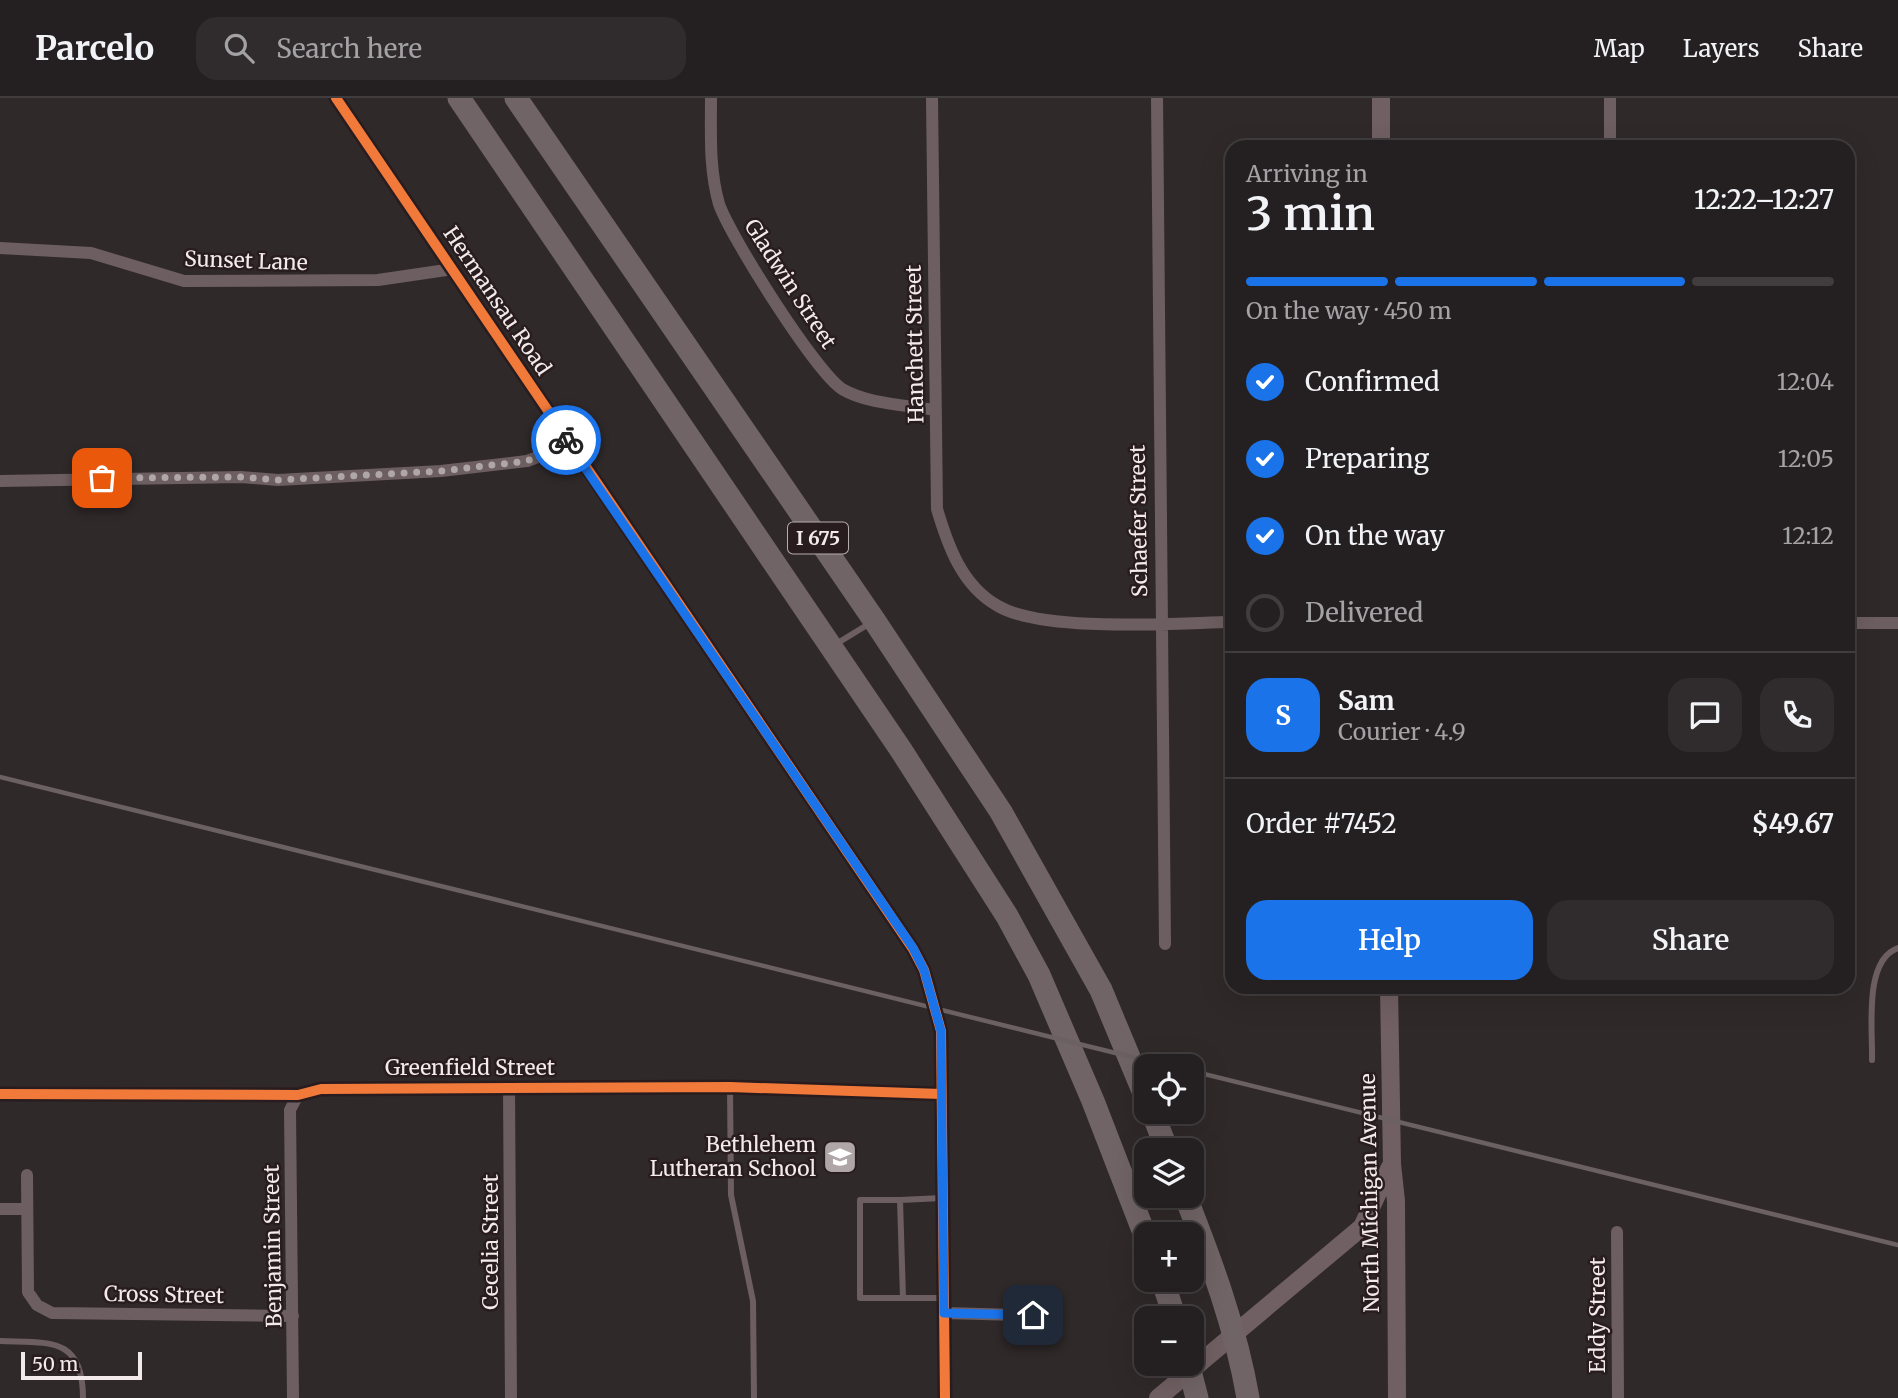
<!DOCTYPE html>
<html lang="en">
<head>
<meta charset="utf-8">
<style>
  body { margin:0; font-family:Merriweather,serif; background:#302c2d; color:#f1f3f6; height:100vh; display:flex; flex-direction:column; font-size:26px; white-space:nowrap }
  * { box-sizing:border-box; margin:0 }
  p { font-size:23px; color:#a3a2a5 }
  .icon { flex:none; width:38px; height:38px; fill:none; stroke:currentColor; stroke-width:2; stroke-linecap:round; stroke-linejoin:round }
  .map { position:relative; flex:1; overflow:hidden }
  .side { position:absolute; left:1225px; top:42px; width:630px; height:854px; display:flex; flex-direction:column; background:#241f20; border-radius:21px; box-shadow:0 7px 28px #0002,0 0 0 2px #413d3e }
  .side>* { flex:none }
  .tools { position:absolute; left:1134px; top:956px; display:grid; gap:14px }
  .tools a { display:grid; place-items:center; width:70px; height:70px; border-radius:14px; background:#241f20; box-shadow:0 7px 28px #0002,0 0 0 2px #413d3e; font-size:35px }
  .scale { position:absolute; left:21px; bottom:18px; width:121px; box-sizing:border-box; padding-left:7px; border:4px solid #f3eaec; border-top:0; font-size:19px; line-height:24px; white-space:nowrap; color:#f3eaec; -webkit-text-stroke:5px #291c1f; paint-order:stroke }
  .pin { position:absolute; display:grid; place-items:center; width:60px; height:60px; color:#fff; margin:-30px; border-radius:14px; box-shadow:0 4px 10px #0006 }
  .courier { position:absolute; display:grid; place-items:center; width:70px; height:70px; margin:-35px; border:5px solid #1a73e8; border-radius:50%; background:#fff; color:#222; box-shadow:0 2px 9px #0007 }
  .overview em { font-style:normal; font-weight:600 }
  .overview div { display:flex; flex-direction:column-reverse }
  .overview { display:flex; align-items:center; justify-content:space-between; height:119px; padding:0 21px }
  h1 { font-size:46px; font-weight:600; line-height:52px }
  .bar { display:grid; grid-template-columns:repeat(4,1fr); gap:10px 7px; align-content:center; height:84px; padding:0 21px }
  .bar i { height:9px; border-radius:5px; background:#413d3e }
  .bar .on { background:#1a73e8 }
  .bar p { grid-column:span 4 }
  .line { display:flex; align-items:center; gap:18px; padding:0 21px; border-top:2px solid #413d3e }
  .line div { flex:1 }
  .round { display:grid; place-items:center; flex:none; width:74px; height:74px; border-radius:21px; background:#302c2d }
  ol { padding:0 21px; list-style:none }
  li { display:flex; align-items:center; gap:21px; height:77px }
  li p { margin-inline-start:auto }
  li .icon { padding:7px; border-radius:50%; background:#1a73e8; color:#fff; stroke-width:4 }
  li:last-child { color:#a3a2a5 }
  li i { width:38px; height:38px; border:4px solid #413d3e; border-radius:50% }
  .primary-button { display:flex; gap:14px; margin-top:auto; padding:14px 21px }
  .primary-button a { flex:1; height:80px; border-radius:21px; background:#1a73e8; color:#fff; font-size:28px; font-weight:600; line-height:80px; text-align:center }
  .primary-button a+a { background:#302c2d; color:#f1f3f6 }
  header { display:flex; align-items:center; gap:42px; box-sizing:border-box; height:98px; padding:0 35px; background:#241f20; border-bottom:2px solid #413d3e }
  header strong { font-size:33px }
  nav { display:flex; gap:38px; margin-inline-start:auto; font-size:24px }
  .search { width:490px; height:63px; background:#302c2d; display:flex; align-items:center; gap:18px; box-sizing:border-box; padding:0 24px; border-radius:21px; color:#a3a2a5; font-size:26px }
  .map>svg:first-child { display:block }
  .lines { fill:none; stroke-linecap:round; stroke-linejoin:round }
  .lane { stroke:#6d5e61; stroke-width:6 }
  .street { stroke:#6d5e61; stroke-width:12 }
  .secondary { stroke:#716063; stroke-width:18 }
  .highway { stroke:#716466; stroke-width:23 }
  .rail { stroke:#6b6062; stroke-width:4.5 }
  .cycleway-casing { stroke:#291c1f; stroke-width:15 }
  .cycleway { stroke:#f17a3a; stroke-width:10 }
  .done { stroke:#afa6a8; stroke-width:7; stroke-dasharray:0 12.6 }
  .route { stroke:#1a73e8; stroke-width:9 }
  .labels { text-anchor:middle; stroke-width:5; stroke-linejoin:round; paint-order:stroke }
  .shield { fill:#291c1f; stroke:#b6acae; stroke-width:2 }
  .shield-label { font-size:19px; font-weight:bold; fill:#f3eaec }
  .street-label { font-size:21px; fill:#f3eaec; stroke:#291c1f }
  .poi-label { font-size:21px; fill:#f3eaec; stroke:#291c1f; text-anchor:end }
</style>
</head>
<body>
<header>
<strong>Parcelo</strong>
<div class="search"><svg class="icon" aria-label="search" viewBox="0 0 24 24"><circle cx="10" cy="10" r="6"/><path d="M15 15l6 6"/></svg>Search here</div>
<nav><a>Map</a><a>Layers</a><a>Share</a></nav>
</header>
<div class="map">
<svg width="1898" height="1300" viewBox="0 0 1898 1300">
  <rect width="100%" height="100%" fill="#30292a"/>
  <g class="lines">
    <path class="lane" d="M836,546L872,524
      M1872,962C1873,933 1863,862 1898,850
      M730,989L731,1097L753,1203L754,1300
      M942,1100L900,1102L903,1200H943
      M900,1102H860V1200H903
      M0,1243C49,1245 83,1238 83,1300"/>
    <path class="street" d="M336,0L913,851L924,872L941,933L945,1300
      M711,0C711,36 709,71 719,106C730,138 815,273 842,291C867,306 907,307 935,312
      M932,0L937,411C948,448 962,488 998,508C1044,535 1175,525 1232,524
      M1157,0L1165,846
      M1610,0V49
      M0,150L91,155L184,183L378,182L453,171
      M0,383L241,379L278,382L441,373L527,363L546,356L567,341
      M1848,525H1898
      M509,989L511,1300
      M0,996L298,997L321,991L730,989L941,996
      M27,1077L28,1194L37,1207L52,1215L293,1218
      M0,1111H27
      M1617,1134L1618,1300
      M944,1215L1056,1218
      M293,1300L290,1012L298,997"/>
    <path class="secondary" d="M1381,0V49
      M1389,889L1392,1066L1396,1103L1397,1300
      M1158,1300L1362,1129L1390,1069"/>
    <path class="highway" d="M459,0L901,652L1007,818L1039,877L1093,1003L1146,1140
      M516,0L874,522L1001,714L1101,892L1146,1000
      M1152,1013L1167,1052
      M1185,1097C1211,1163 1236,1230 1248,1300
      M1162,1181L1175,1220
      M1188,1265L1197,1300"/>
    <path class="rail" d="M0,679L1168,968
      M1192,973L1898,1147"/>
    <g class="cycleway-casing">
      <path id="cycleway" d="M336,0L913,851L924,872L941,933L945,1300
        M0,996L298,997L321,991L730,989L941,996"/>
    </g>
    <use href="#cycleway" class="cycleway"/>
  </g>
  <g class="lines">
    <path class="done" d="M102,380L241,379L278,382L441,373L527,363L545,356L566,342"/>
    <path class="route" d="M566,342L913,850L924,872L941,933L944,1215L1033,1217"/>
  </g>
  <defs>
    <g id="school-square" transform="scale(1.75)"><rect x="-9" y="-9" width="18" height="18" rx="4" fill="#afa6a8" stroke="#291c1f"/><path d="M0-5L7-2L0 1L-7-2ZM-4 1L0 2.5L4 1V4Q0 6-4 4Z" fill="#fff"/></g>
  </defs>
  <g fill-rule="evenodd">
    <use href="#school-square" x="840" y="1059"/>
  </g>
  <g class="labels">
    <rect class="shield" x="788" y="424.5" width="60" height="31" rx="5"/>
    <g class="shield-label">
      <text x="818" y="447">I 675</text>
    </g>
    <g class="street-label">
      <text transform="translate(246 163) rotate(2)" y="7">Sunset Lane</text>
      <text transform="translate(790 186) rotate(57)" y="7">Gladwin Street</text>
      <text transform="translate(497 203) rotate(56)" y="7">Hermansau Road</text>
      <text transform="translate(915 246) rotate(-91)" y="7">Hanchett Street</text>
      <text transform="translate(1139 423) rotate(-91)" y="7">Schaefer Street</text>
      <text x="470" y="977">Greenfield Street</text>
      <text transform="translate(1370 1095) rotate(-91)" y="7">North Michigan Avenue</text>
      <text transform="translate(491 1144) rotate(-90)" y="7">Cecelia Street</text>
      <text transform="translate(273 1148) rotate(-91)" y="7">Benjamin Street</text>
      <text transform="translate(164 1197) rotate(1)" y="7">Cross Street</text>
      <text transform="translate(1598 1217) rotate(-90)" y="7">Eddy Street</text>
    </g>
    <g class="poi-label">
      <text x="816" y="1054">Bethlehem<tspan x="816" dy="24">Lutheran School</tspan></text>
    </g>
  </g>
</svg>
<div class="tools">
<a><svg class="icon" aria-label="locate" viewBox="0 0 24 24"><circle cx="12" cy="12" r="6"/><path d="M12 2v4M12 18v4M2 12h4M18 12h4"/></svg></a>
<a><svg class="icon" aria-label="layers" viewBox="0 0 24 24"><path d="M12 4l9 5-9 5-9-5zM3 14l9 5 9-5"/></svg></a>
<a>+</a>
<a>−</a>
</div>
<div class="scale">50 m</div>
<div class="pin" style="left:102px;top:380px;background:#ea580c"><svg class="icon" aria-label="bag" viewBox="0 0 24 24"><path d="M5 8h14l-1 12H6zM9 8a3 3 0 0 1 6 0"/></svg></div>
<div class="pin" style="left:1033px;top:1217px;background:#1f2937"><svg class="icon" aria-label="home" viewBox="0 0 24 24"><path d="M3 11l9-7 9 7M6 9v11h12V9"/></svg></div>
<div class="courier" style="left:566px;top:342px"><svg class="icon" aria-label="bike" viewBox="0 0 24 24"><circle cx="6" cy="16" r="4"/><circle cx="18" cy="16" r="4"/><path d="M6 16l4-8h5l3 8M10 8l3 8H6M13 5h3"/></svg></div>
<section class="side">
<div class="overview"><div><h1>3 min</h1><p>Arriving in</p></div><em>12:22–12:27</em></div>
<div class="bar"><i class="on"></i><i class="on"></i><i class="on"></i><i></i><p>On the way · 450 m</p></div>
<ol>
<li><svg class="icon" aria-label="check" viewBox="0 0 24 24"><path d="M5 12l5 5 9-10"/></svg>Confirmed<p>12:04</p></li>
<li><svg class="icon" aria-label="check" viewBox="0 0 24 24"><path d="M5 12l5 5 9-10"/></svg>Preparing<p>12:05</p></li>
<li><svg class="icon" aria-label="check" viewBox="0 0 24 24"><path d="M5 12l5 5 9-10"/></svg>On the way<p>12:12</p></li>
<li><i></i>Delivered</li>
</ol>
<div class="line" style="height:126px"><b class="round" style="background:#1a73e8;color:#fff">S</b><div><b>Sam</b><p>Courier · 4.9</p></div><a class="round"><svg class="icon" aria-label="chat" viewBox="0 0 24 24"><path d="M4 5h16v11H9l-5 4z"/></svg></a><a class="round"><svg class="icon" aria-label="phone" viewBox="0 0 24 24"><path d="M5 4h4l2 5-3 2q2 4 5 5l2-3 5 2v4C11 20 4 13 5 4z"/></svg></a></div>
<div class="line" style="height:91px"><div>Order #7452</div><b>$49.67</b></div>
<div class="primary-button"><a>Help</a><a>Share</a></div>
</section>
</div>
</body>
</html>
